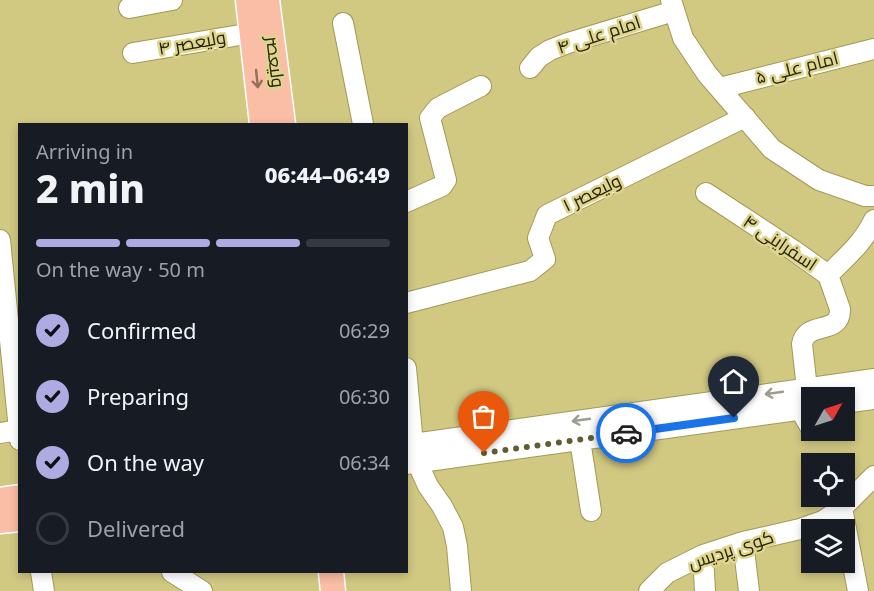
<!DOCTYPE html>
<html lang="en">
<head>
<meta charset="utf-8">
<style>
  body { margin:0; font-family:"Noto Sans",Cairo,sans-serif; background:#20242c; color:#f1f3f6; height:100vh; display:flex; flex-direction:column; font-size:22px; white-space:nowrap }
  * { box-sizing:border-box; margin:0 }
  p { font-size:20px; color:#9ea1a6 }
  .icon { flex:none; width:33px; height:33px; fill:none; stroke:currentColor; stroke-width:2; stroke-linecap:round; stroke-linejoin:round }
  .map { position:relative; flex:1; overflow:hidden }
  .panel { position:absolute; left:18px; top:123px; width:390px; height:450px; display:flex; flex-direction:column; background:#171b24; border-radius:0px; box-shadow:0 3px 9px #0003 }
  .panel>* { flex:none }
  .needle { width:39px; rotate:51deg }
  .buttons { position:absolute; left:801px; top:387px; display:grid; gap:12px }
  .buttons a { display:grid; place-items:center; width:54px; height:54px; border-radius:0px; background:#171b24; box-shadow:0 3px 9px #0003; font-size:30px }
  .pin { position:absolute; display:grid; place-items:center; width:51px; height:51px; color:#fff; margin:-62px -26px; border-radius:50% 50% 50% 0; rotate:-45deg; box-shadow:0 0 6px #0007 }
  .pin .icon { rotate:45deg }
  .courier { position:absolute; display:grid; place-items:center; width:60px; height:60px; margin:-30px; border:4px solid #1a73e8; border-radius:50%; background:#fff; color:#222; box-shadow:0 2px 8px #0007 }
  .summary em { font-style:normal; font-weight:800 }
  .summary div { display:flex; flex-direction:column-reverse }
  .summary { display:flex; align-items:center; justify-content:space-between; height:102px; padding:0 18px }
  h1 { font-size:39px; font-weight:800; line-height:45px }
  .bar { display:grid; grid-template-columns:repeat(4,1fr); gap:9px 6px; align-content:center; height:72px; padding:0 18px }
  .bar i { height:8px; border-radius:4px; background:#363941 }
  .bar .active { background:#aeabe2 }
  .bar p { grid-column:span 4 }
  ol { padding:0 18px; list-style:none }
  li { display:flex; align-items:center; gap:18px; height:66px }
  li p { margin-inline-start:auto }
  li .icon { padding:6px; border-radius:50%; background:#aeabe2; color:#111; stroke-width:4 }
  li:last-child { color:#9ea1a6 }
  li i { width:33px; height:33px; border:3px solid #363941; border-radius:50% }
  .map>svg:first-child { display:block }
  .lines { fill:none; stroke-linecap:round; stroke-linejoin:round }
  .minor-casing { stroke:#a39955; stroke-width:22 }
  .major-casing { stroke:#fff; stroke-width:27 }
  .minor { stroke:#fff; stroke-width:20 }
  .major { stroke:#fabda5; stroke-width:24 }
  .oneway { stroke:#907056 }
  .oneway2 { stroke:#9e9c8f }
  .done { stroke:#625d31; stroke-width:6; stroke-dasharray:0 10.8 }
  .route { stroke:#1a73e8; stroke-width:8 }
  .labels { text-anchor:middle; stroke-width:5; stroke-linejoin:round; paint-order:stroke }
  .street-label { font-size:18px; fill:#272306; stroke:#ded58f }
</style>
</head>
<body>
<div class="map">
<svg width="874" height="591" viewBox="0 0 874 591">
  <rect width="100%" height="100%" fill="#d1c882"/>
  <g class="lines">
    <g class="minor-casing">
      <path id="minor" d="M671,0L683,38L707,74L772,149L819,180L865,196H874
        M129,8L172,0
        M343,23L363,124
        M133,53L252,33
        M530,68L539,57L550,50L568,43L674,11
        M720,88L874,49
        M706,193L793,250L828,275L840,309C841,336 806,320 802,344L807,389
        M406,202L442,186L446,180L430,118L438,108L481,86
        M0,240L20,440
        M828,275C845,258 864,242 874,220
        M406,303L530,271L545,259L538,238L547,215L745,117
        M406,368L413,445
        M844,403L874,399
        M800,409L812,430
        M0,433L19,430
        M580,440L591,511
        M406,445L874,379
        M417,462L428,486L442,506L453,527L457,546L461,591
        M406,464L812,408
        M842,508L858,591
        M743,542L749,591
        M703,555L705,591
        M41,572L44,591
        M172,572L202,591
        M649,591L667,573L703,555L743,542L800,529L823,521L842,508L874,476"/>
    </g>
    <g class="major-casing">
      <path id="major" d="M248,0L262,124
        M267,0L283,124
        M0,500L20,497
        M0,521L20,519
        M331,572L333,591"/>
    </g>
    <use href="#minor" class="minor"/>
    <use href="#major" class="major"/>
  </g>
  <defs><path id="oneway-shaft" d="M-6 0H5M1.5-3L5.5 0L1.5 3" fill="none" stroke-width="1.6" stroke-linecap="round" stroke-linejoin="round" transform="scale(1.5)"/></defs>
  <use class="oneway" href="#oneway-shaft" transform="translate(257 79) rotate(84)"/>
  <g class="oneway2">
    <use href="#oneway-shaft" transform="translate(774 393) rotate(172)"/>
    <use href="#oneway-shaft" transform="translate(581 420) rotate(172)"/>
  </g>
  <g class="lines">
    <path class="done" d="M484,453L626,433"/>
    <path class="route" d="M626,433L734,418"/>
  </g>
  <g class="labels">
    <g class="street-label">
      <text transform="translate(599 35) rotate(-18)" y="6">امام علی ۴</text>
      <text transform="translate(192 43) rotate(-10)" y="6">ولیعصر ۴</text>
      <text transform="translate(275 62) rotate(83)" y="6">ولیعصر</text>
      <text transform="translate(797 68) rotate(-14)" y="6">امام علی ۵</text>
      <text transform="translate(592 193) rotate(-26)" y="6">ولیعصر ۱</text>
      <text transform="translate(780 243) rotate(34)" y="6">اسفراینی ۴</text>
      <text transform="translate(731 550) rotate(-18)" y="6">کوی پردیس</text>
    </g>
  </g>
</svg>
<div class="buttons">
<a><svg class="needle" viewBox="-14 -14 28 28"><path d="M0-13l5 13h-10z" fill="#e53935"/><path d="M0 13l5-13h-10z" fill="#9ea1a6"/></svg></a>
<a><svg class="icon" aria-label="locate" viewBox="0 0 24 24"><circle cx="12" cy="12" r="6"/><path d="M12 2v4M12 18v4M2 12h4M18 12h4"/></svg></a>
<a><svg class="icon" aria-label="layers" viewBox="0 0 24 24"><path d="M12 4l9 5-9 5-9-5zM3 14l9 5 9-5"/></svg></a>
</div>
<div class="pin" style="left:484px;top:453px;background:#ea580c"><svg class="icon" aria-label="bag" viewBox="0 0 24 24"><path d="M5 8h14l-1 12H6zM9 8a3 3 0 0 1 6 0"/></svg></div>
<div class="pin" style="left:734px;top:418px;background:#1f2937"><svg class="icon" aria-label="home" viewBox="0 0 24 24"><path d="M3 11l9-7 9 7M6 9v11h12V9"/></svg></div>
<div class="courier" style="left:626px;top:433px"><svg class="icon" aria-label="car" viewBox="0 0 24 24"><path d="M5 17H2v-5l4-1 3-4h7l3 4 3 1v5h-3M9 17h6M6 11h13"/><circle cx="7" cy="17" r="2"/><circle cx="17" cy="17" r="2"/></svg></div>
<section class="panel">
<div class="summary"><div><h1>2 min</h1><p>Arriving in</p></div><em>06:44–06:49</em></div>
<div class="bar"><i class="active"></i><i class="active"></i><i class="active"></i><i></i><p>On the way · 50 m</p></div>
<ol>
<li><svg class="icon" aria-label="check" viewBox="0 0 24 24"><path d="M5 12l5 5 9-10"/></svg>Confirmed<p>06:29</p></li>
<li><svg class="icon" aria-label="check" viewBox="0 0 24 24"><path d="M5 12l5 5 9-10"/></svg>Preparing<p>06:30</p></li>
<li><svg class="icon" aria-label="check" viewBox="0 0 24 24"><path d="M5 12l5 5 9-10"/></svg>On the way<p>06:34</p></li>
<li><i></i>Delivered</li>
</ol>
</section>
</div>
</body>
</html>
